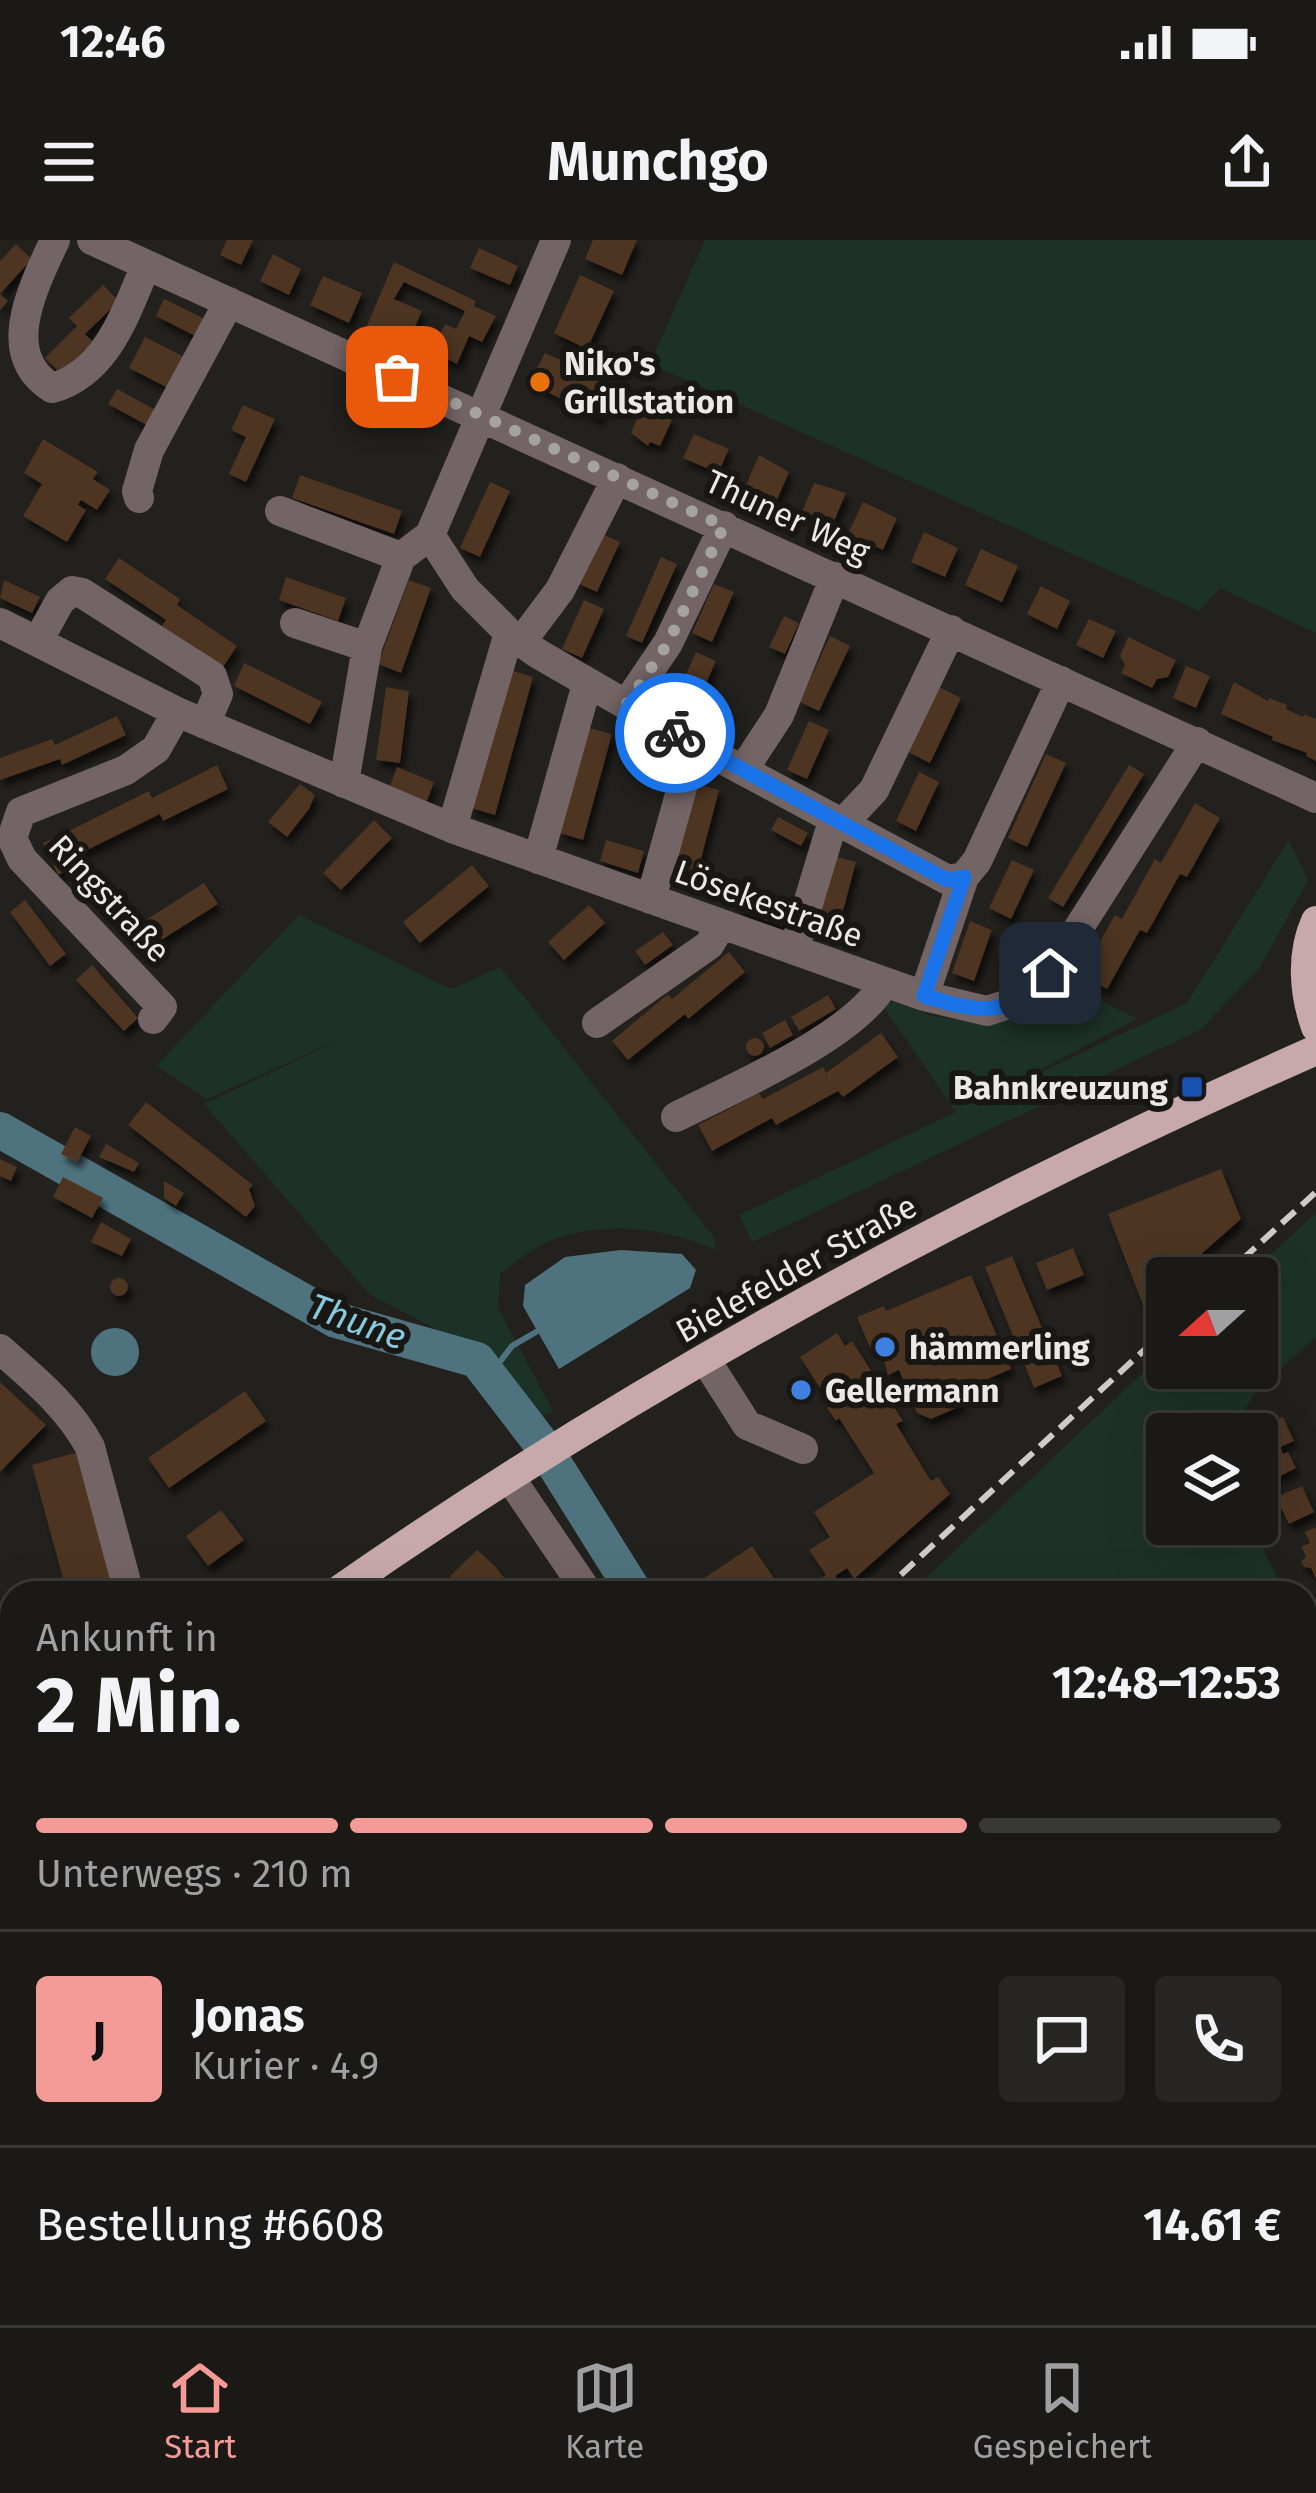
<!DOCTYPE html>
<html lang="de">
<head>
<meta charset="utf-8">
<style>
  body { margin:0; font-family:"Fira Sans",sans-serif; background:#272623; color:#f1f3f6; height:100vh; display:flex; flex-direction:column; font-size:45px; white-space:nowrap }
  * { box-sizing:border-box; margin:0 }
  p { font-size:39px; color:#9fa0a1 }
  .icon { flex:none; width:66px; height:66px; fill:none; stroke:currentColor; stroke-width:2; stroke-linecap:round; stroke-linejoin:round }
  .map { position:relative; flex:1; overflow:hidden }
  .side { position:absolute; left:0px; top:1341px; width:1317px; height:744px; display:flex; flex-direction:column; background:#1a1916; border-radius:36px 36px 0 0; box-shadow:0 12px 48px #0002,0 0 0 3px #383835 }
  .side>* { flex:none }
  .needle { width:78px; rotate:249deg }
  .tools { position:absolute; left:1146px; top:1017px; display:grid; gap:24px }
  .tools a { display:grid; place-items:center; width:132px; height:132px; border-radius:12px; background:#1a1916; box-shadow:0 12px 48px #0002,0 0 0 3px #383835; font-size:60px }
  .pin { position:absolute; display:grid; place-items:center; width:102px; height:102px; color:#fff; margin:-51px; border-radius:24px; box-shadow:0 6px 18px #0006 }
  .courier { position:absolute; display:grid; place-items:center; width:120px; height:120px; margin:-60px; border:9px solid #1a73e8; border-radius:50%; background:#fff; color:#222; box-shadow:0 3px 15px #0007 }
  .head em { font-style:normal; font-weight:700 }
  .head div { display:flex; flex-direction:column-reverse }
  .head { display:flex; align-items:center; justify-content:space-between; height:204px; padding:0 36px }
  h1 { font-size:78px; font-weight:700; line-height:90px }
  .bar { display:grid; grid-template-columns:repeat(4,1fr); gap:18px 12px; align-content:center; height:144px; padding:0 36px }
  .bar i { height:15px; border-radius:9px; background:#383835 }
  .bar .selected { background:#f59b97 }
  .bar p { grid-column:span 4 }
  .line { display:flex; align-items:center; gap:30px; padding:0 36px; border-top:3px solid #383835 }
  .line div { flex:1 }
  .round { display:grid; place-items:center; flex:none; width:126px; height:126px; border-radius:12px; background:#272623 }
  .status { display:flex; justify-content:space-between; align-items:center; height:84px; padding:0 60px; background:#1a1916; direction:ltr }
  .status svg { height:33px; fill:currentColor }
  header { display:flex; justify-content:space-between; align-items:center; height:156px; padding:0 36px; background:#1a1916; font-size:54px; font-weight:700 }
  .dock { display:flex; justify-content:space-around; align-items:center; height:168px; border-top:3px solid #383835; background:#1a1916; font-size:33px; color:#9fa0a1 }
  .dock a { display:grid; justify-items:center; gap:6px }
  .dock .selected { color:#f59b97 }
  .map>svg:first-child { display:block }
  .green { fill:#1d3227 }
  .water { fill:#4f737e }
  .lines { fill:none; stroke-linecap:round; stroke-linejoin:round }
  .stream { stroke:#4f737e; stroke-width:6 }
  .river { stroke:#4f737e; stroke-width:36 }
  .building { fill:#4d3424; filter:url(#shadow) }
  .minor { stroke:#736465; stroke-width:30 }
  .major { stroke:#c7a8ab; stroke-width:30 }
  .rail { stroke:#cdccc9; stroke-width:6; stroke-dasharray:18 9; stroke-linecap:butt }
  .done { stroke:#a4a3a0; stroke-width:12; stroke-dasharray:0 21.6 }
  .route { stroke:#1a73e8; stroke-width:15 }
  .food-dot { fill:#e8710a; stroke:#191714; stroke-width:4.5 }
  .transit-dot { fill:#1a4fb4; stroke:#191714; stroke-width:4.5 }
  .shop-dot { fill:#3f7fe0; stroke:#191714; stroke-width:4.5 }
  .labels { text-anchor:middle; stroke-width:12; stroke-linejoin:round; paint-order:stroke }
  .poi-label { font-size:33px; font-weight:bold; fill:#eae9e6; stroke:#191714; text-anchor:start }
  .street-label { font-size:33px; fill:#eae9e6; stroke:#191714 }
  .water-label { font-size:36px; font-style:italic; fill:#87cae0; stroke:#191714 }
</style>
</head>
<body>
<div class="status"><b>12:46</b><svg viewBox="0 0 49 12"><path d="M0 12V9h3v3zM5 12V6h3v6zM10 12V3h3v9zM15 12V0h3v12zM26 1h20v11H26zM47 4h2v5h-2z"/></svg></div>
<header><svg class="icon" aria-label="menu" viewBox="0 0 24 24"><path d="M4 6h16M4 12h16M4 18h16"/></svg>Munchgo<svg class="icon" aria-label="share" viewBox="0 0 24 24"><path d="M12 15V3M7 8l5-5 5 5M5 13v7h14v-7"/></svg></header>
<div class="map">
<svg width="1316" height="2085" viewBox="0 0 1316 2085">
  <defs>
    <filter id="shadow"><feDropShadow dx="4" dy="7" stdDeviation="3" flood-color="#0009"/></filter>
  </defs>
  <rect width="100%" height="100%" fill="#22211d"/>
  <path class="green" d="M705,0H1316V393L1220,348L1199,371L650,124Z
    M1289,600L1308,640L1260,727L1200,790L752,1002L739,975L956,872L883,766L887,760L933,776L984,784L1035,770L1061,741L1137,779L982,860L1187,763Z
    M299,675L451,749L500,727L714,997L716,1010C667,988 610,981 557,998C537,1004 518,1021 500,1033L498,1068L553,1171L538,1178L481,1113L369,1054L204,864L361,790L207,859L156,826Z
    M1316,973V1097L1257,1150L1229,1194H1167V1284H1252L1284,1353H910L1167,1110V1128H1257V1038H1245Z
    M1305,1397L1316,1421V1719L1305,1728Z
    M845,2073H1173L1168,2085H854Z"/>
  <path class="water" d="M621,1010L682,1014L696,1030L690,1048L559,1129L523,1066L525,1045L565,1017Z
    M91 1112a24 24 0 1 1 48 0a24 24 0 1 1-48 0Z"/>
  <g class="lines">
    <path class="stream" d="M489,1136L512,1106L536,1092"/>
    <path class="river" d="M0,890L336,1080L477,1120L543,1206L635,1353
      M1305,1767L1316,1768"/>
  </g>
  <path class="building" d="M227,0H253L241,25L220,15Z
    M593,0H637L622,35L585,19Z
    M16,4L32,19L0,54L8,61L0,70V21Z
    M479,8L518,26L510,45L470,28Z
    M273,14L301,29L289,55L260,41Z
    M394,22L476,61L474,66L496,76L482,102L469,96L457,124L431,111L445,84L456,89L465,71L404,42L394,59L422,71L408,103L381,91L378,96L365,90Z
    M580,35L614,51L587,109L554,93Z
    M323,36L362,53L349,83L310,65Z
    M103,45L119,61L85,94L93,102L61,134L45,118L77,86L69,78Z
    M164,59L211,82L203,100L156,76Z
    M145,97L190,120L174,151L129,128Z
    M545,113L615,145L599,179L532,144L531,139Z
    M117,149L163,174L154,189L108,164Z
    M243,165L275,179L246,242L229,234L246,197L231,190Z
    M642,167L652,172L654,167L672,180L660,206L650,202L648,206L631,193Z
    M694,194L729,209L718,233L683,218Z
    M43,199L98,232L93,239L110,250L97,270L81,260L78,265L86,270L67,302L23,276L42,244L24,233Z
    M759,215L789,232L777,260L746,245Z
    M300,235L402,271L394,294L292,258Z
    M490,242L510,251L480,317L460,308Z
    M814,243L846,253L832,286L802,272Z
    M863,262L897,278L883,310L848,294Z
    M924,292L958,308L945,337L911,322Z
    M600,293L620,302L597,352L577,343Z
    M981,309L1018,326L1002,362L965,345Z
    M661,317L677,324L642,403L626,396Z
    M119,318L180,359L177,365L237,406L223,427L162,386L166,380L105,339Z
    M286,337L346,358L338,381L279,360Z
    M4,340L40,357L32,373L0,358Z
    M409,340L431,348L401,433L378,424Z
    M714,344L734,352L712,402L692,393Z
    M1041,346L1070,361L1057,389L1027,374Z
    M584,360L604,369L582,418L562,409Z
    M784,376L799,383L785,414L769,407Z
    M1089,379L1116,391L1103,418L1076,405Z
    M830,396L850,406L819,471L800,462Z
    M1128,397L1176,420L1168,437L1157,439L1152,448L1121,433L1125,425L1120,416Z
    M696,412L716,421L694,470L674,461Z
    M244,423L322,462L310,484L234,446Z
    M1186,426L1210,436L1196,468L1173,458Z
    M510,430L533,437L495,575L471,568Z
    M1234,442L1268,461L1269,458L1287,465L1286,469L1303,477L1304,474L1316,479V521L1306,516L1307,513L1272,500L1273,497L1221,474Z
    M386,447L409,451L400,523L376,520Z
    M939,447L961,458L930,523L908,512Z
    M117,476L126,495L62,525L60,519L0,540V518L52,499L55,505Z
    M809,481L829,490L807,539L787,530Z
    M589,488L612,494L583,600L560,593Z
    M1046,514L1066,523L1027,607L1008,598Z
    M217,525L228,549L163,581L160,574L77,615L67,592L149,551L152,558Z
    M1129,525L1144,534L1063,667L1048,658Z
    M397,527L434,542L427,561L390,546Z
    M919,532L939,542L916,591L896,581Z
    M300,544L315,555L309,569L287,597L268,582Z
    M696,544L719,550L696,638L672,632Z
    M1195,563L1220,578L1187,637L1180,634L1147,693L1140,690L1107,749L1081,735L1115,675L1122,679L1155,619L1161,623Z
    M778,577L808,593L801,606L771,590Z
    M374,580L392,598L341,650L323,633Z
    M58,596L73,627L58,635L43,603Z
    M606,600L644,611L638,633L600,621Z
    M833,616L856,622L837,693L814,687Z
    M1012,620L1034,630L1011,679L989,668Z
    M472,625L489,646L420,703L403,682Z
    M204,643L218,664L141,713L127,692Z
    M743,649L790,665L782,686L736,670Z
    M25,660L66,714L50,726L10,672Z
    M589,665L605,683L564,720L548,702Z
    M970,681L992,690L974,741L952,733Z
    M663,692L673,705L645,725L635,711Z
    M729,712L745,732L688,779L685,774L628,820L612,801L668,754L672,759Z
    M92,725L138,778L124,791L76,740Z
    M828,755L836,769L799,791L791,777Z
    M785,780L793,795L770,808L762,793Z
    M881,793L898,817L843,857L838,851L776,885L772,878L712,911L698,885L759,853L763,859L823,827L826,833Z
    M746 807a9 9 0 1 1 18 0a9 9 0 1 1-18 0Z
    M146,862L253,945L249,949L255,966L246,977L128,885Z
    M75,887L91,896L77,922L61,914Z
    M106,904L139,923L134,932L99,917Z
    M0,919L17,927L11,941L0,936Z
    M1221,929L1241,979L1174,1038H1167V1044L1143,1065L1108,974Z
    M63,937L103,958L92,978L53,957Z
    M164,941L184,953L176,966L164,958Z
    M101,982L131,999L122,1016L91,1002Z
    M1073,1008L1084,1035L1047,1050L1036,1023Z
    M1012,1016L1062,1136L1034,1148L985,1027Z
    M971,1035L1011,1129L958,1152L963,1165L931,1179L917,1173L899,1130L888,1135L881,1109L872,1112L857,1077L884,1066L886,1071Z
    M110 1047a9 9 0 1 1 18 0a9 9 0 1 1-18 0Z
    M837,1093L845,1106L852,1101L903,1181L896,1184L931,1241L938,1237L950,1254L854,1339L847,1328L835,1336L844,1349L828,1353L819,1340L826,1335L809,1310L830,1297L814,1272L874,1233L839,1178L836,1181L827,1168L831,1165L800,1117Z
    M0,1142L46,1185L0,1232Z
    M245,1151L266,1181L169,1248L148,1218Z
    M1283,1177L1294,1201L1280,1207L1283,1214L1288,1212L1296,1228L1274,1239L1257,1215V1199L1270,1190L1267,1184Z
    M78,1212L115,1353H67L32,1225Z
    M1273,1239L1281,1255L1302,1246L1314,1272L1289,1284L1280,1266L1262,1275L1257,1247Z
    M221,1270L244,1300L208,1326L186,1296Z
    M1316,1287V1339L1311,1328L1304,1327L1301,1322L1306,1316L1301,1307L1310,1303L1305,1292Z
    M752,1306L776,1341L758,1353H695L691,1347Z
    M477,1310L494,1325L516,1353H467L450,1336Z
    M12,1712V1737L0,1750V1724Z
    M0,1813L12,1825L10,1859L0,1850Z
    M1316,1985V2017L1305,2003V1994Z
    M630,2073H681L688,2082L639,2085Z"/>
  <g class="lines">
    <path class="minor" d="M55,0C30,53 0,115 52,148C107,133 126,72 146,25
      M92,0L1316,558
      M139,258L137,251L149,210L229,62
      M280,271L401,317
      M430,295L465,349L509,393L537,413L694,504L948,640L964,637L977,621L1061,441
      M0,383L177,472L452,588L924,756L987,771L1021,760L1050,733L1197,502
      M295,383L367,407
      M38,401L60,361L72,351L82,353L212,436L218,454L205,484
      M521,402L560,350L617,238
      M626,465L668,403L724,286
      M743,530L779,475L835,337
      M344,543L367,407L401,317L430,295L556,0
      M841,585L874,550L951,390
      M452,588L509,393
      M538,619L587,444
      M651,659L694,504
      M794,710L833,581
      M924,756L964,637
      M153,779L162,767L22,619L12,598L21,572L126,530L156,509L177,472
      M597,783L709,705L721,685
      M676,877C731,849 856,796 884,743
      M0,1109C34,1139 68,1166 90,1207L129,1353
      M705,1119L747,1185L803,1209
      M510,1238L588,1353
      M0,1470L12,1458
      M0,2058L12,2047
      M593,2073L602,2085
      M794,2085L809,2073"/>
    <path class="major" d="M1316,681C1301,714 1304,753 1316,787
      M335,1353C642,1139 974,961 1316,810
      M0,1649L12,1637"/>
    <path class="rail" d="M1222,1038L1316,952
      M881,1353L1167,1089
      M89,2085L102,2073
      M127,2085L140,2073"/>
  </g>
  <g class="lines">
    <path class="done" d="M397,137L724,286L668,403L626,465L675,493"/>
    <path class="route" d="M675,493L934,633L948,640L964,637L924,756C979,772 1008,780 1050,733"/>
  </g>
  <circle class="food-dot" cx="540" cy="142" r="12"/>
  <rect class="transit-dot" x="1180" y="835" width="24" height="24" rx="6"/>
  <g class="shop-dot">
    <circle cx="885" cy="1107" r="12"/>
    <circle cx="801" cy="1150" r="12"/>
  </g>
  <g class="labels">
    <g class="poi-label">
      <text x="564" y="135">Niko's<tspan x="564" dy="38">Grillstation</tspan></text>
      <text x="1168" y="859" text-anchor="end">Bahnkreuzung</text>
      <text x="909" y="1119">hämmerling</text>
      <text x="825" y="1162">Gellermann</text>
    </g>
    <g class="street-label">
      <text transform="translate(788 276) rotate(25)" y="12">Thuner Weg</text>
      <text transform="translate(110 658) rotate(47)" y="12">Ringstraße</text>
      <text transform="translate(769 663) rotate(20)" y="12">Lösekestraße</text>
      <text transform="translate(796 1028) rotate(-29)" y="12">Bielefelder Straße</text>
    </g>
    <g class="water-label">
      <text transform="translate(358 1081) rotate(20)" y="13">Thune</text>
    </g>
  </g>
</svg>
<div class="tools">
<a><svg class="needle" viewBox="-14 -14 28 28"><path d="M0-13l5 13h-10z" fill="#e53935"/><path d="M0 13l5-13h-10z" fill="#9fa0a1"/></svg></a>
<a><svg class="icon" aria-label="layers" viewBox="0 0 24 24"><path d="M12 4l9 5-9 5-9-5zM3 14l9 5 9-5"/></svg></a>
</div>
<div class="pin" style="left:397px;top:137px;background:#ea580c"><svg class="icon" aria-label="bag" viewBox="0 0 24 24"><path d="M5 8h14l-1 12H6zM9 8a3 3 0 0 1 6 0"/></svg></div>
<div class="pin" style="left:1050px;top:733px;background:#1f2937"><svg class="icon" aria-label="home" viewBox="0 0 24 24"><path d="M3 11l9-7 9 7M6 9v11h12V9"/></svg></div>
<div class="courier" style="left:675px;top:493px"><svg class="icon" aria-label="bike" viewBox="0 0 24 24"><circle cx="6" cy="16" r="4"/><circle cx="18" cy="16" r="4"/><path d="M6 16l4-8h5l3 8M10 8l3 8H6M13 5h3"/></svg></div>
<section class="side">
<div class="head"><div><h1>2 Min.</h1><p>Ankunft in</p></div><em>12:48–12:53</em></div>
<div class="bar"><i class="selected"></i><i class="selected"></i><i class="selected"></i><i></i><p>Unterwegs · 210 m</p></div>
<div class="line" style="height:216px"><b class="round" style="background:#f59b97;color:#111">J</b><div><b>Jonas</b><p>Kurier · 4.9</p></div><a class="round"><svg class="icon" aria-label="chat" viewBox="0 0 24 24"><path d="M4 5h16v11H9l-5 4z"/></svg></a><a class="round"><svg class="icon" aria-label="phone" viewBox="0 0 24 24"><path d="M5 4h4l2 5-3 2q2 4 5 5l2-3 5 2v4C11 20 4 13 5 4z"/></svg></a></div>
<div class="line" style="height:156px"><div>Bestellung #6608</div><b>14.61 €</b></div>
</section>
</div>
<nav class="dock">
<a class="selected"><svg class="icon" aria-label="home" viewBox="0 0 24 24"><path d="M3 11l9-7 9 7M6 9v11h12V9"/></svg>Start</a>
<a><svg class="icon" aria-label="map" viewBox="0 0 24 24"><path d="M3 6l6-2 6 2 6-2v14l-6 2-6-2-6 2zM9 4v14M15 6v14"/></svg>Karte</a>
<a><svg class="icon" aria-label="saved" viewBox="0 0 24 24"><path d="M7 4h10v16l-5-4-5 4z"/></svg>Gespeichert</a>
</nav>
</body>
</html>
